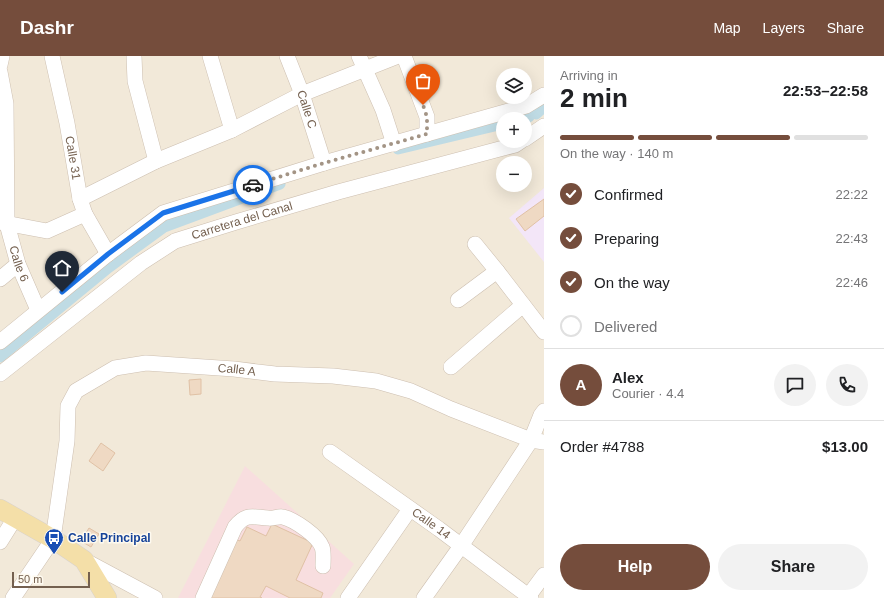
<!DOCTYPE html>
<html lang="en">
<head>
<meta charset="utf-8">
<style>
  body { margin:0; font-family:Helvetica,sans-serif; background:#f2f2f2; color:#202124; height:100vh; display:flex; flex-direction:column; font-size:15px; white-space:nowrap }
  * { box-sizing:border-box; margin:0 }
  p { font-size:13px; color:#757577 }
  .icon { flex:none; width:22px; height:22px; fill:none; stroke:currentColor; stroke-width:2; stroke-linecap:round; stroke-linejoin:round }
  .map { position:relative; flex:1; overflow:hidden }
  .details { display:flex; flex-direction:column; background:#fff; width:340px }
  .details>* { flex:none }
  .controls { position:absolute; left:496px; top:12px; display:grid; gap:8px }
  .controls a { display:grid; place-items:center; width:36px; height:36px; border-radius:50%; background:#fff; box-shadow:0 4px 16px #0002; font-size:20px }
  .scale { position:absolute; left:12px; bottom:10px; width:78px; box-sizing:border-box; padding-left:4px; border:2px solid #74604f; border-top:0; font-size:11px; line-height:14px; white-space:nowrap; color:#74604f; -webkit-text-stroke:3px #fefaf0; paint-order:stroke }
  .pin { position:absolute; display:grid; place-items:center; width:34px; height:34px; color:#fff; margin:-41px -17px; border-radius:50% 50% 50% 0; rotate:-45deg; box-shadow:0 0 4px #0007 }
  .pin .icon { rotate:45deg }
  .courier { position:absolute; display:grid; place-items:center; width:40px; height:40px; margin:-20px; border:3px solid #1a73e8; border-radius:50%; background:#fff; color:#222; box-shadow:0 1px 5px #0007 }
  .overview em { font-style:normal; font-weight:700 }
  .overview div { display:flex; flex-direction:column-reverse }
  .overview { display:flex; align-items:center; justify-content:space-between; height:68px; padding:0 16px }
  h1 { font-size:26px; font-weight:700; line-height:30px }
  .bar { display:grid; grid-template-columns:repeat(4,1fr); gap:6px 4px; align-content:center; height:48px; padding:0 16px }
  .bar i { height:5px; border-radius:3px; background:#e0e0e0 }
  .bar .current { background:#754d3c }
  .bar p { grid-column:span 4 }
  .line { display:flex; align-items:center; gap:10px; padding:0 16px; border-top:1px solid #e0e0e0 }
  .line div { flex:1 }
  .round { display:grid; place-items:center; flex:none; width:42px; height:42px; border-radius:21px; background:#f2f2f2 }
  ol { padding:0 16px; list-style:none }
  li { display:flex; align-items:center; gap:12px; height:44px }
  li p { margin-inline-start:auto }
  li .icon { padding:4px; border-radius:50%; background:#754d3c; color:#fff; stroke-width:4 }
  li:last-child { color:#757577 }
  li i { width:22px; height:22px; border:2px solid #e0e0e0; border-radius:50% }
  .action { display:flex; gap:8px; margin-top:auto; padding:8px 16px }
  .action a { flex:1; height:46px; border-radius:24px; background:#754d3c; color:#fff; font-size:16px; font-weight:700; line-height:46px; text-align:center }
  .action a+a { background:#f2f2f2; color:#202124 }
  header { display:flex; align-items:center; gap:24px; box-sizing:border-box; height:56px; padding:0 20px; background:#754d3c; color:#fff }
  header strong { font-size:19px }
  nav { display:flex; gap:22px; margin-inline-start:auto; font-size:14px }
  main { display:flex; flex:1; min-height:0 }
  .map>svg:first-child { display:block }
  .residential { fill:#f2e9d9; fill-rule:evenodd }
  .education { fill:#f3e6f8 }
  .medical { fill:#f8dedf }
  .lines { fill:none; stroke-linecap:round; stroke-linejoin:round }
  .canal { stroke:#bfdbe4; stroke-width:11 }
  .building { fill:#efd9c3; stroke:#e0c1a5 }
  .minor-casing { stroke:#cdbfb0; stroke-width:16 }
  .major-casing { stroke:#d8d2ce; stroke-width:20 }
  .minor { stroke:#fff; stroke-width:15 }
  .major { stroke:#f4dfa8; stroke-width:19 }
  .done { stroke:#a39485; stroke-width:4; stroke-dasharray:0 7.2 }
  .route { stroke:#1a73e8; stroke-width:5 }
  .labels { text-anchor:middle; stroke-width:3; stroke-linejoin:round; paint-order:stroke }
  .street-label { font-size:12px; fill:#74604f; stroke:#fefaf0 }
  .transit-label { font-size:12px; font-weight:bold; fill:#164399; stroke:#fefaf0; text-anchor:start }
</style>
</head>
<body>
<header>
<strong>Dashr</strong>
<nav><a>Map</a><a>Layers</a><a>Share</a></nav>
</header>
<main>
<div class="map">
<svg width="544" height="542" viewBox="0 0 544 542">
  <rect width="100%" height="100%" fill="#fbf6ea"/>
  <path class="residential" d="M0,0H544V542H0ZM503,19H525V41H503ZM503,63H525V85H503ZM503,107H525V129H503Z"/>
  <path class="education" d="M544,132V206L509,162Z"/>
  <path class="medical" d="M245,410L354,508L330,542H178Z"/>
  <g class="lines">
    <path class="canal" d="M536,58L544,51
      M521,63L529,61
      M398,93L503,68
      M0,301L108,212L164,171L280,128"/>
  </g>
  <path class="building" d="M544,143V160L525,175L516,163Z
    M201,323V338L190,339L189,324Z
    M101,387L115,397L103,415L89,405Z
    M272,468L313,487L296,524L323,537L321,542H290L266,530L260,541L262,542H205L233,482L240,485L247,471L266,480Z
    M89,472L99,478L91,491L81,485Z"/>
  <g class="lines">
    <g class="minor-casing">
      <g id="minor">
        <path id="s1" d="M52,0L67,67L80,143L85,158L108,198"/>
        <path d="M134,0L135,25L156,105"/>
        <path d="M210,0L232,74"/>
        <path id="s2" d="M287,0L302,38L324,107"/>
        <path d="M359,0L383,54L394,88"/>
        <path d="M404,0L427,61V78"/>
        <path d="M0,9L2,0"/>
        <path id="s3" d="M0,16L6,48L7,168L18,208L38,254"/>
        <path d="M525,83L544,70"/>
        <path d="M80,143L156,105L232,74L302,38L398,0"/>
        <path d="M0,166L47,175L85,158"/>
        <path d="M475,188L497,215L544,276"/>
        <path d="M0,223L18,208"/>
        <path d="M458,244L497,215"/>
        <path d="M0,286L108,198L163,157L324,107L526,50L544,39"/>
        <path d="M451,311L523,249"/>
        <path id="s4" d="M0,318L141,207L175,185L236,166L338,136L515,89L521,85"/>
        <path id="s5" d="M330,396L439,473L531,542"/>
        <path d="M0,486L15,462"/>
        <path d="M84,504L155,542"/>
        <path id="s6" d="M13,542L53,483L67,385L68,350L76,335L115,312L146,307L234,313L275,318L333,320L376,325L411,335L451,353L531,384L544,386"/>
        <path d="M203,542L235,471C246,457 252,461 268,462C273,463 278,460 283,461C295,464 318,480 322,491C324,496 323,504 323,510"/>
        <path d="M348,542L410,453"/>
        <path d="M424,542L461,490L531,384L541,359L544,355"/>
        <path d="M527,542L544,519"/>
      </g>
    </g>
    <g class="major-casing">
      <path id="major" d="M0,453L53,483L84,504L107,542"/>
    </g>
    <use href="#minor" class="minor"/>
    <use href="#major" class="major"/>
  </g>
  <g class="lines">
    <path class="done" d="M253,129L324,107L427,78V61L423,49"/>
    <path class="route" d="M62,236L108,198L163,157L253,129"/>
  </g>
  <defs>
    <g id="bus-pin" transform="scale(1)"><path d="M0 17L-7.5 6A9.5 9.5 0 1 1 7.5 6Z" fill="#1a4fb4" stroke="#fefaf0"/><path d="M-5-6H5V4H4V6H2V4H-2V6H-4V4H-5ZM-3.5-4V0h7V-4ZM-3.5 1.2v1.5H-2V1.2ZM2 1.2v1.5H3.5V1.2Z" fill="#fff"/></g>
  </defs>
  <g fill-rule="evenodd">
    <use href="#bus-pin" x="54" y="482"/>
  </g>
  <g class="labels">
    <g class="street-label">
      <text dy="4" stroke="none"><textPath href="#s2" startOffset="57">Calle C</textPath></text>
      <text dy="4" stroke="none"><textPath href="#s1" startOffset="104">Calle 31</textPath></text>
      <text dy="4" stroke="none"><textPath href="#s4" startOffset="290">Carretera del Canal</textPath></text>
      <text dy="4" stroke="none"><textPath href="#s3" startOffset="194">Calle 6</textPath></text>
      <text dy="4" stroke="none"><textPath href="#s6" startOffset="390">Calle A</textPath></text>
      <text dy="4" stroke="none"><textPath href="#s5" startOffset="124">Calle 14</textPath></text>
    </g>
    <g class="transit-label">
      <text x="68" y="486">Calle Principal</text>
    </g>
  </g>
</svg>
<div class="controls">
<a><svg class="icon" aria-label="layers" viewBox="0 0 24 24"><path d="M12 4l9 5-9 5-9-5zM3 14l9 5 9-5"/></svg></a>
<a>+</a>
<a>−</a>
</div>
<div class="scale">50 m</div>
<div class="pin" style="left:423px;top:49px;background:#ea580c"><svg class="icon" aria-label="bag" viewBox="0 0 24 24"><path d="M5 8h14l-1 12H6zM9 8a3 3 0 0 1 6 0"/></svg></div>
<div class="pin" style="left:62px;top:236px;background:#1f2937"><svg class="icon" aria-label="home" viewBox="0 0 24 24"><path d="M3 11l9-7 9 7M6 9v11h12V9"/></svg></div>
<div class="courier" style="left:253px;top:129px"><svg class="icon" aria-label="car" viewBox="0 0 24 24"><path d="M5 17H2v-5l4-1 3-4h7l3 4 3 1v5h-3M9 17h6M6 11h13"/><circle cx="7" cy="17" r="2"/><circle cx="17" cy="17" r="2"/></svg></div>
</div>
<section class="details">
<div class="overview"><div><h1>2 min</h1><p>Arriving in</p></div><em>22:53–22:58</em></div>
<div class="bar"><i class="current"></i><i class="current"></i><i class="current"></i><i></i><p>On the way · 140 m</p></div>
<ol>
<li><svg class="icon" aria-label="check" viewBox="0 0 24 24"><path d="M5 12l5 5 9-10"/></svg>Confirmed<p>22:22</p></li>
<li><svg class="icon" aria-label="check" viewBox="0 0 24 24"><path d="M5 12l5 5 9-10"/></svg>Preparing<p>22:43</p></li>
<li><svg class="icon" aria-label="check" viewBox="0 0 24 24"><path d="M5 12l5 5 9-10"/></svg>On the way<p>22:46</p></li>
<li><i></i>Delivered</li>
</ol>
<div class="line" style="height:72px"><b class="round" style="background:#754d3c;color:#fff">A</b><div><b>Alex</b><p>Courier · 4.4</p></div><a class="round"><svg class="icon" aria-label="chat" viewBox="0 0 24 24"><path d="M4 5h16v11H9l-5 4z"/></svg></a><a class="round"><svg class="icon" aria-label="phone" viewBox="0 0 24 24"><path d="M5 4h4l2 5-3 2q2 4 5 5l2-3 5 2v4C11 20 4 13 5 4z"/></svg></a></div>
<div class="line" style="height:52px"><div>Order #4788</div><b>$13.00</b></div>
<div class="action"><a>Help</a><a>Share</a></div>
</section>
</main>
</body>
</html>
